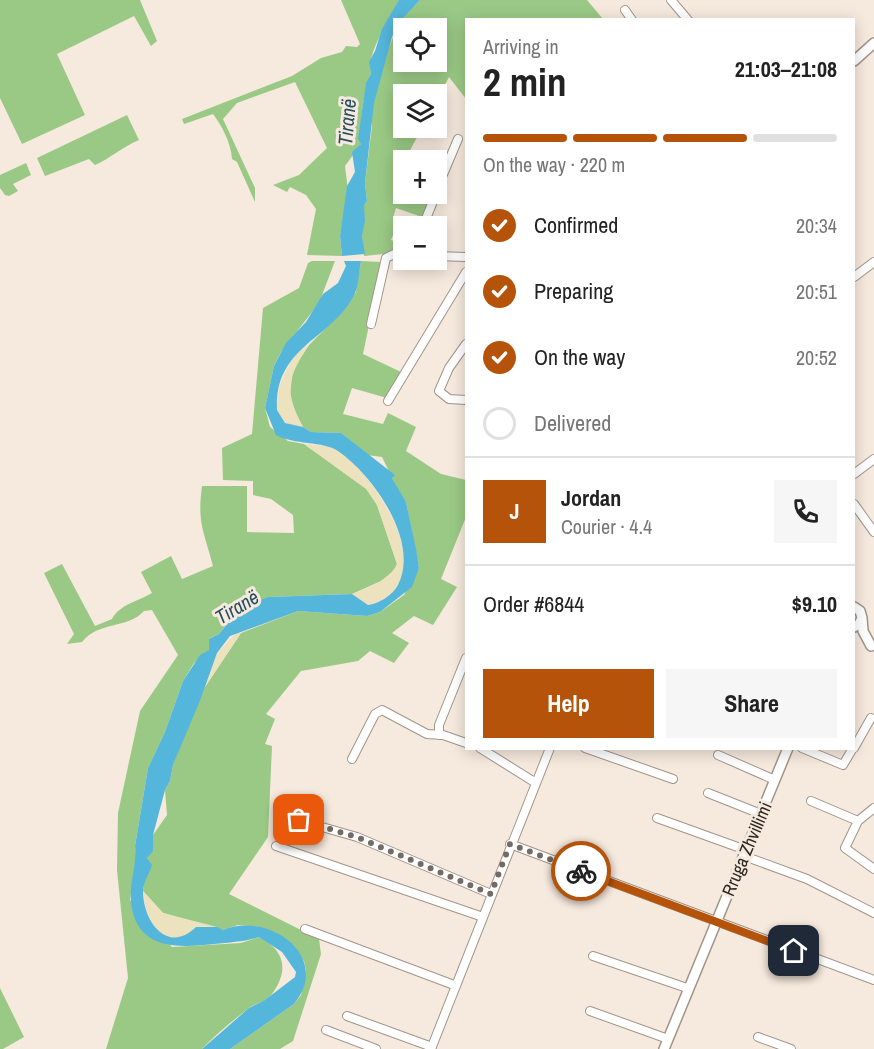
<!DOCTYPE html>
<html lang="en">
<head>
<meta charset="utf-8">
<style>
  body { margin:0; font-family:"Archivo Narrow",sans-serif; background:#f6f6f6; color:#222; height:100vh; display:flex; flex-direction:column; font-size:22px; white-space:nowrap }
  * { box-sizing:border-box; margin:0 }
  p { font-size:20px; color:#767676 }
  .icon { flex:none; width:33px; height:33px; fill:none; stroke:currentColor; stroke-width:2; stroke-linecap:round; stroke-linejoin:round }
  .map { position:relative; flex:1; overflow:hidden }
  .sheet { position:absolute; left:465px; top:18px; width:390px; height:732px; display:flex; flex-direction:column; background:#fff; border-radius:0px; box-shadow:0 3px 15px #0003 }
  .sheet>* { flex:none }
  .buttons { position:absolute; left:393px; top:18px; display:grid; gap:12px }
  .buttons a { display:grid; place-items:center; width:54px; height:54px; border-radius:0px; background:#fff; box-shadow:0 3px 15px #0003; font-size:30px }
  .pin { position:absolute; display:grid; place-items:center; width:51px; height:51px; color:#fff; margin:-26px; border-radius:12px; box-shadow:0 3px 9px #0006 }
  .courier { position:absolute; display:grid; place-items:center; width:60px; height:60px; margin:-30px; border:4px solid #b45309; border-radius:50%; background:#fff; color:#222; box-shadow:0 2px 8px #0007 }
  .summary em { font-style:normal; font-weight:800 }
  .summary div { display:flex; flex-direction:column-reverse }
  .summary { display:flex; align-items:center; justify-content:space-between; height:102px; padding:0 18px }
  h1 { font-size:39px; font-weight:800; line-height:45px }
  .bar { display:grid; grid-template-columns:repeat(4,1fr); gap:9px 6px; align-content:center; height:72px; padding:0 18px }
  .bar i { height:8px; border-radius:4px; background:#e0e0e0 }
  .bar .selected { background:#b45309 }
  .bar p { grid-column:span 4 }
  .line { display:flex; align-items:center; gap:15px; padding:0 18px; border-top:2px solid #e0e0e0 }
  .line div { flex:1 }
  .round { display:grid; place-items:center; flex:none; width:63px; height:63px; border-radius:0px; background:#f6f6f6 }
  ol { padding:0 18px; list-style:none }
  li { display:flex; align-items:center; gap:18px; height:66px }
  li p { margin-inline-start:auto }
  li .icon { padding:6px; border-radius:50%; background:#b45309; color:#fff; stroke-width:4 }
  li:last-child { color:#767676 }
  li i { width:33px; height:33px; border:3px solid #e0e0e0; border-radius:50% }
  .action { display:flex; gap:12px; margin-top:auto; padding:12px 18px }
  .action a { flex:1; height:69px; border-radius:0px; background:#b45309; color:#fff; font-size:24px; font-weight:800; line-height:69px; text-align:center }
  .action a+a { background:#f6f6f6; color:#222 }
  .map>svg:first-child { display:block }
  .green { fill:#9ac985; fill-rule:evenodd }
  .sand { fill:#ece2bd }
  .water { fill:#55b6dc }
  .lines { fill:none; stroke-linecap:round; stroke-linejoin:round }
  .minor-casing { stroke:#a19589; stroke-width:10 }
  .tertiary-casing { stroke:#a19589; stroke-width:12 }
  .minor { stroke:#fff; stroke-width:8 }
  .tertiary { stroke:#fff; stroke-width:9 }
  .done { stroke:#736b64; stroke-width:6; stroke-dasharray:0 10.8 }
  .route { stroke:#b45309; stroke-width:8 }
  .labels { text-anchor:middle; stroke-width:6; stroke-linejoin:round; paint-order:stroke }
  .street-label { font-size:18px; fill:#2c2723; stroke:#f6e9dd }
  .water-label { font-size:20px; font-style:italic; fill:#254f60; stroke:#f6e9dd }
</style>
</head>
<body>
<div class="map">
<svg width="874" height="1049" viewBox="0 0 874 1049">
  <rect width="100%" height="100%" fill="#f6e9dd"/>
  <path class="green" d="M0,0H140L157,41L151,46L134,16L57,54L85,115L22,144L0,98Z
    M341,0H399C391,21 366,50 371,74C364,88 359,128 361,144L345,166L348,190L340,236L342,256L307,255L316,209L306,195L290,187L287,192L273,185L299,175L327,148L295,82L237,103L223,119L255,188V202L237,162L232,159C231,143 222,126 213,114L184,124L182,119L292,76L321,58L342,52L346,46L357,47L360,44Z
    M420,0H587L603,19L466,20V99L449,77L437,100L436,94H404V128H422L394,180L401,184L403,181L404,194H431L422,217L396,208L393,218L399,221L391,240L403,245V252L364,256L362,236L364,206L367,201L365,183L372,126C368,106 391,34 403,17C408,11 415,6 420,0ZM404,28H436V62H404Z
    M127,115L139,140C122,147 111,158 95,165L89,159L45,176L37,158Z
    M26,163L31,175L13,184L18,191L9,196L5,195L0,188V175Z
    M312,261H335L319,303L281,352L274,366L265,408L270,427L288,441L304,444L367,489L377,505L397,564L394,571L381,581L352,594L268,597L231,619L219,634L209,639V650L194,663L183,681L165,732L148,768L135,846L136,857L130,900L172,947L241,943L259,937C284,950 290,969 272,994C267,1002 255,1003 248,1009C232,1021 216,1034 202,1049H106L128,978L117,870L118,813L140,711L178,655L152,610L144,611C128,629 98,621 82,642L67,644L74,634L44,573L62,564L95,626L112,619C120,604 137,602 152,593L141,572L171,556L182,579L213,566C204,531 197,524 202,486H247V532L294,533L293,515L271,499L253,495V481L223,480L222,448L252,434L263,308L299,288L308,263Z
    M361,261L381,262V267L363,354L401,372L387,398L352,388L343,414L383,424L388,413L416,427L406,451L441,474L466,480V517L441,579L457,587L433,625L414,616L392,633L409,643L394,663L370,651L358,661L301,671L266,714L275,719L265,744L272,746L268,837L229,894L319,939L321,954L293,1041L280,1049H230L294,1004L301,995L306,970L304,961L286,939L258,927L238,925L223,930L163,913L143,891L145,876L150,870L147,858L153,846V835L167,815L165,790L170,781L173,765L183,737L205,687L241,633L298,611L367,616L380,612L404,595L419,568L406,502L401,496L382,457L367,455L341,433L311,432L303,427L292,406L290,394L293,369L309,345L341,313L356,292Z
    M0,988L24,1037L3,1049H0Z"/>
  <path class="sand" d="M309,345C287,378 284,391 303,427C295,425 285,425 281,419C267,402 290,352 309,345Z
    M304,444C314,445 327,445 336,450C371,469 438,571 385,598C379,601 374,604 368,605L352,594C369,588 389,580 397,564L377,505L366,489Z
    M236,633H241L205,687L217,653Z
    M143,891L163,913L217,927H196C164,956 146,921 143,891Z"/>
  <path class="water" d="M399,0H420L403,18L392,37L374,103L365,183L367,201L364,206L365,221L362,236L365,254L342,256L340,236L347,186L355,172L352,152L361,144L358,139L366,83L371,74L369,62L375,51L382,29Z
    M344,261H361C359,271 359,285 355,293C333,340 274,345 277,410L285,423L303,427L311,432L341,433L395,475L392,478L406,502L416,549L419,568L412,587L380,612L367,616L298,611L230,636L217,653L201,698L173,765L170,781L165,790L153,835V851L147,858L152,865C149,875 144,880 143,891C143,921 167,955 196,927H217L223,930C268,911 333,956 294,1004L230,1049H202L249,1008L265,1000L295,977L296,972L282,952L259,937C244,942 230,942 214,944C177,948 136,950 131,902C129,883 137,865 135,846L148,768L165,732L183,681L200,655L209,650V639L219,634L239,610L268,597L352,594L368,605C378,604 393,595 398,585C420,542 374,476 338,451C323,441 294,445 276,435L265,408L274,366L286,343L306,322L323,294L338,283L346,266Z"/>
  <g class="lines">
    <g class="minor-casing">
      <path id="minor" d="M671,0L688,20
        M625,10L632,20
        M436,191L458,139
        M423,226L436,194
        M436,256L466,257
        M854,277L874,262
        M371,324L386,258L394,254H404
        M466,344L449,368L439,391L449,399L466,400
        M388,401L466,272
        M854,474L874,459
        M854,504L874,532
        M439,735V725L466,658
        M480,748L536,783
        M585,748L673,779
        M802,748L843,765L853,748
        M854,748L871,718
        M718,755L775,780
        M352,759L375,714L382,710L427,734L443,735L466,743
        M708,793L761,814
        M811,801L858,821
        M874,808L858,821L845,848L874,869
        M287,817L357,837L491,894
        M657,818L746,850
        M510,844L874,980
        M276,846L483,917
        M744,856L807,879L874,913
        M305,929L454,985
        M593,956L687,988
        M590,1011L668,1039
        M347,1016L432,1047
        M326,1030L376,1049
        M758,1037L791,1049
        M431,1049L550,748"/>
    </g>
    <g class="tertiary-casing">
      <path id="tertiary" d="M854,61L874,43
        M854,607L860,611L862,618L859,624L854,627
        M862,618L863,631L871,646
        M664,1049L788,748"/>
    </g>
    <use href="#minor" class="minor"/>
    <use href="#tertiary" class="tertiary"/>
  </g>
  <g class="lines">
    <path class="done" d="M299,820L357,837L491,894L510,844L581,871"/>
    <path class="route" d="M581,871L794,951"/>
  </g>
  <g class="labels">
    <g class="street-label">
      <text transform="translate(747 849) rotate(-67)" y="6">Rruga Zhvillimi</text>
    </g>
    <g class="water-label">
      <text transform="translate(347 122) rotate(-85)" y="7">Tiranë</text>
      <text transform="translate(237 607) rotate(-31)" y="7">Tiranë</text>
    </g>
  </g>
</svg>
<div class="buttons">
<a><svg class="icon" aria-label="locate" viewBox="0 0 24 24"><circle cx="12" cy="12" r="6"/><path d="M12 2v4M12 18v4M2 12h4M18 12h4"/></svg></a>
<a><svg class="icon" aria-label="layers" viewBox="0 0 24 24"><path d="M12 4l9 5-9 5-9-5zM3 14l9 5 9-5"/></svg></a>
<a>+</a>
<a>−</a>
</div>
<div class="pin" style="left:299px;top:820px;background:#ea580c"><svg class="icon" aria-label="bag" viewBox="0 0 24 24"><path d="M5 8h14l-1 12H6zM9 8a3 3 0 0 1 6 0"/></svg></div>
<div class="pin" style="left:794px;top:951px;background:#1f2937"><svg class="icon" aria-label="home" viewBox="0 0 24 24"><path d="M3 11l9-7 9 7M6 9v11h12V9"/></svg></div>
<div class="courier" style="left:581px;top:871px"><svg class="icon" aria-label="bike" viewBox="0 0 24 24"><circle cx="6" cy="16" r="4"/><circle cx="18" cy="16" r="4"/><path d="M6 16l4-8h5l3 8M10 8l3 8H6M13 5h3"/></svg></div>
<section class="sheet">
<div class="summary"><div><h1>2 min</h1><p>Arriving in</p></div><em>21:03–21:08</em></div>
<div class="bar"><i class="selected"></i><i class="selected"></i><i class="selected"></i><i></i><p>On the way · 220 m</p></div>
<ol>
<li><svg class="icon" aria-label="check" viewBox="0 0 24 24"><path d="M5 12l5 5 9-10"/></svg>Confirmed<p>20:34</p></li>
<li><svg class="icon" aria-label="check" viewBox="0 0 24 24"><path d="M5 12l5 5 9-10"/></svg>Preparing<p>20:51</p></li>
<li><svg class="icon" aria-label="check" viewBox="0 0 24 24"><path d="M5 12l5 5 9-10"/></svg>On the way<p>20:52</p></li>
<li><i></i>Delivered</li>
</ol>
<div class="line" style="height:108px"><b class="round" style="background:#b45309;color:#fff">J</b><div><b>Jordan</b><p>Courier · 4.4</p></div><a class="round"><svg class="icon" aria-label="phone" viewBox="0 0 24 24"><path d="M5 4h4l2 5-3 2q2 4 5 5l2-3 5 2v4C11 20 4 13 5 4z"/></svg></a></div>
<div class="line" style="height:78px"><div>Order #6844</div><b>$9.10</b></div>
<div class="action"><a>Help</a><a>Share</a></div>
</section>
</div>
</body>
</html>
